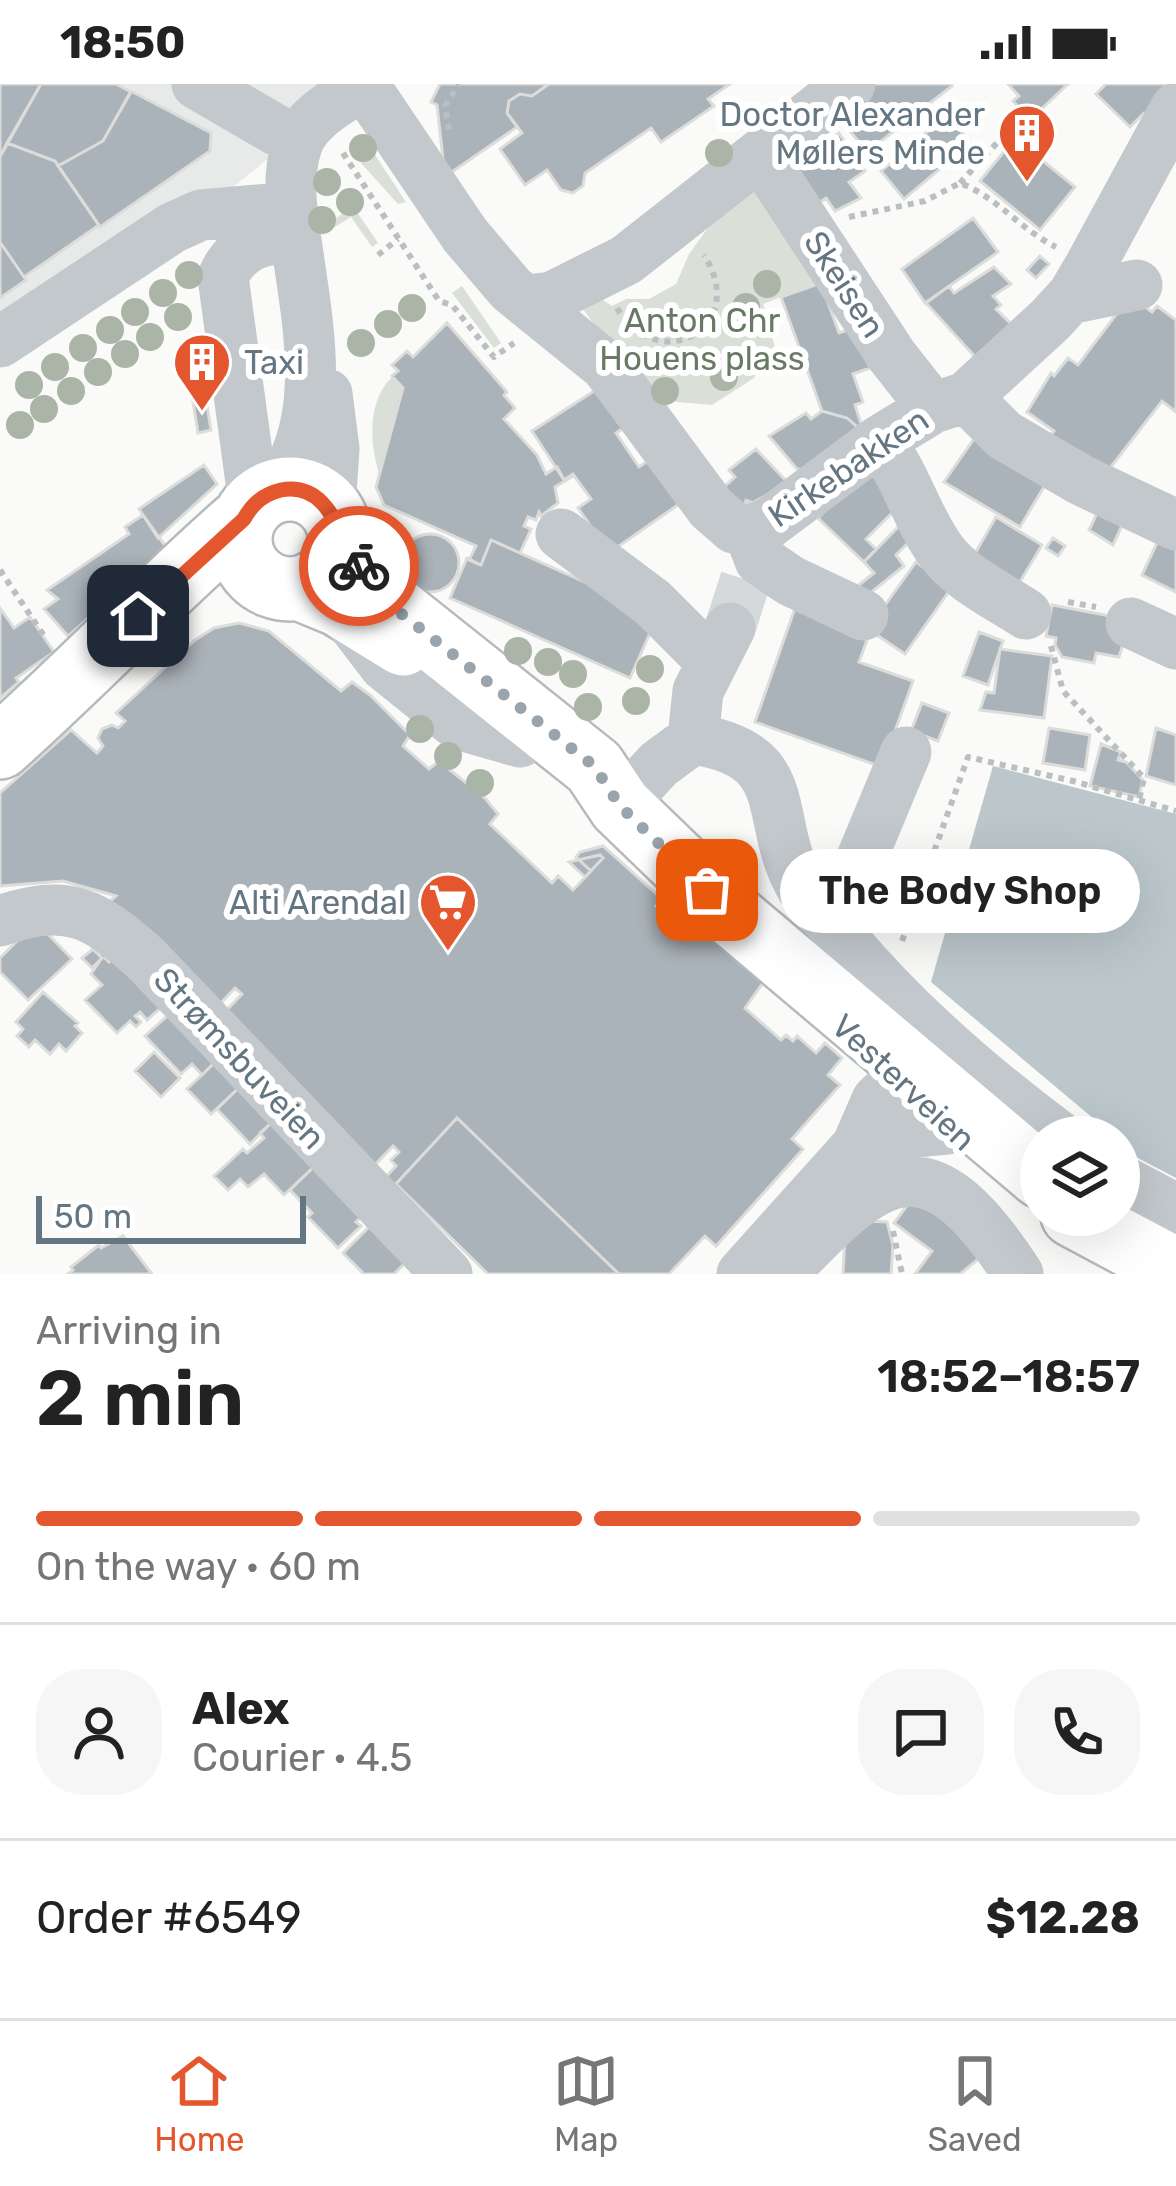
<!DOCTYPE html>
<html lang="en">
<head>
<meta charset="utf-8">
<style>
  body { margin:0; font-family:Rubik,sans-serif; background:#f6f6f6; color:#222; height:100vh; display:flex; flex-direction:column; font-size:45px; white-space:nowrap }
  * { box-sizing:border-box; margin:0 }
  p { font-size:39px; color:#767676 }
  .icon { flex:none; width:66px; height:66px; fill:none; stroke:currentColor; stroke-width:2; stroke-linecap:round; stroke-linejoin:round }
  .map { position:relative; height:1190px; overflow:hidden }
  .side { display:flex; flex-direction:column; background:#fff; flex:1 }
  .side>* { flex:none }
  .controls { position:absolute; left:1020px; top:1032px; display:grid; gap:24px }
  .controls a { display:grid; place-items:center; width:120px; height:120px; border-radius:50%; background:#fff; box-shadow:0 12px 48px #0002; font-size:60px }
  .scale { position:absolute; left:36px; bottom:30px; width:270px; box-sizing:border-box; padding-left:12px; border:6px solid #657683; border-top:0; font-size:33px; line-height:42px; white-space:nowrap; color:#657683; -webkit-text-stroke:9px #fff; paint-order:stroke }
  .pin { position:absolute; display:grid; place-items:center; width:102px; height:102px; color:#fff; margin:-51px; border-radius:24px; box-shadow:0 6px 18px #0006 }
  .courier { position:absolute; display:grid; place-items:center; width:120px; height:120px; margin:-60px; border:9px solid #e4572e; border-radius:50%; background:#fff; color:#222; box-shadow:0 3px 15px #0007 }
  .bubble { position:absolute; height:84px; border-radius:42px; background:#fff; box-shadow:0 12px 48px #0002; font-size:39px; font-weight:600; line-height:84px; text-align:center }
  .overview em { font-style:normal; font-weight:600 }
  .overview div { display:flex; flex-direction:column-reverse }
  .overview { display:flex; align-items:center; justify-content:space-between; height:204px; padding:0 36px }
  h1 { font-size:78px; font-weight:600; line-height:90px }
  .bar { display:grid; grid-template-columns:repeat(4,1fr); gap:18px 12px; align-content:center; height:144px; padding:0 36px }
  .bar i { height:15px; border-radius:9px; background:#e0e0e0 }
  .bar .on { background:#e4572e }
  .bar p { grid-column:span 4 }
  .line { display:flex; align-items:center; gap:30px; padding:0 36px; border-top:3px solid #e0e0e0 }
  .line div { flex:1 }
  .round { display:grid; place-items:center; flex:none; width:126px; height:126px; border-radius:48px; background:#f6f6f6 }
  .status { display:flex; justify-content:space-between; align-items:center; height:84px; padding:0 60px; background:#fff; direction:ltr }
  .status svg { height:33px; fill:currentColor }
  .tab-bar { display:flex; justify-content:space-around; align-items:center; height:168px; border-top:3px solid #e0e0e0; background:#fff; font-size:33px; color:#767676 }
  .tab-bar a { display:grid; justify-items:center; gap:6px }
  .tab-bar .on { color:#e4572e }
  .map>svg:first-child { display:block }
  .built { fill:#e8e9e9 }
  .green { fill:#dadfd7 }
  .water { fill:#bbc7cb }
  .building { fill:#aab3b9; stroke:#dcdcda; stroke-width:3 }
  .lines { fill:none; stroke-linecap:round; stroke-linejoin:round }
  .minor-tunnel { stroke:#d5d9db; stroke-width:51; stroke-dasharray:51 26; stroke-linecap:butt }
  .major-casing { stroke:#b5babe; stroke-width:68 }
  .path { stroke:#bbbfc2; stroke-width:6; stroke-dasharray:6 6; stroke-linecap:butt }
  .minor { stroke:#c3c8cc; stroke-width:51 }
  .major { stroke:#fff; stroke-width:63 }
  .tree { fill:#aab4a7 }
  .done { stroke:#99a4ac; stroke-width:12; stroke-dasharray:0 21.6 }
  .route { stroke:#e4572e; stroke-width:15 }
  .labels { text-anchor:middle; stroke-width:12; stroke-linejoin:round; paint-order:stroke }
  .poi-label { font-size:33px; fill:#657683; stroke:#fff; text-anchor:end }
  .street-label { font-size:33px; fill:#657683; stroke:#fff }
  .park-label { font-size:33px; fill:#687a64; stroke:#fff }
</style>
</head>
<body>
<div class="status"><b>18:50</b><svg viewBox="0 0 49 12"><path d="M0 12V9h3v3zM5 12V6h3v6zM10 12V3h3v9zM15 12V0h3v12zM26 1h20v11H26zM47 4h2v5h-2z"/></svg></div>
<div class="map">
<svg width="1176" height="1190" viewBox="0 0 1176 1190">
  <rect width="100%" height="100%" fill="#fafaf8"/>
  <path class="built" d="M0,0H365L330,24L162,161L0,273Z"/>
  <path class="green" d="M364,54L406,118L398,120L361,79L357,58Z
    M748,89L831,193L763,220L775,263L754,294L712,321L656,316L624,282L578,218L600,214L612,222L626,215H649L676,200L689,170Z
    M353,122L378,159L372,163L351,133L322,151V144Z
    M462,202L501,259L494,264L452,209Z
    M392,293L403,304L379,389C369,358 368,316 392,293Z"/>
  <path class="water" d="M993,682L1176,730V1094L1119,1064V1053H1098L1086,1047L1094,1035L931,898Z"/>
  <path class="building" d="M0,0H41L0,73Z
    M41,0H116L131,8L103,57L58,82L55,77L7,59Z
    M440,0H549L532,12L520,10L509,17L507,29L517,43L449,90L444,84L437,21L431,18Z
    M549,0H730L708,15L714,22L661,58L651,44L585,89L583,102L573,109L561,106L547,86L525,101L500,65L522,49L507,29L509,17L520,10L532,12Z
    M869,0H951L952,2L867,68L845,41L853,34L842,21Z
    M1008,0H1068L1036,30L1030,23L1024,29L1013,17L1019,12Z
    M1106,0H1163L1168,4L1147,32L1144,29L1130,43L1096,10Z
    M131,7L211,49L210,67L100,143L58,82L103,57Z
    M947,31L971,59L904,115L881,87Z
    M839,49L865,87L849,98L861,114L835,127L826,114L811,124L785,86Z
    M1015,54L1075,103L1040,146L980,97Z
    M7,59L55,77L99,141L24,193L0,158V73Z
    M973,134L998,168L925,219L902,185Z
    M0,158L26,196L0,214Z
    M1040,172L1049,180L1036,194L1027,186Z
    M994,183L1011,200L993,212L1001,221L996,225L1013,242L978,276L926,219L949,202L954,209Z
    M821,199L839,249L855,244L870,284L853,290L863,318L855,321L864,349L847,334L822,327L781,213Z
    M1130,212L1152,228L1157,222L1176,236V328L1162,317L1107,388L1049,353L1054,347L1027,328L1051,289L1054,292L1068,274L1078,281Z
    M447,239L507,308L504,311L515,324L504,335L537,371L546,390L557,383L564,396L575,391L555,403L558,419L541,432L539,428L536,436L528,433L524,442L531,445L520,469L491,456L481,481L469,476L476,462L384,421L376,403L403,304L392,292L398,287L392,281L407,267L413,273Z
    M605,300L631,339L616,349L639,383L652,374L682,418L609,469L578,424L591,415L573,390L564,396L532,347Z
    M205,309L211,346L198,349L192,311Z
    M822,327L847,334L864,349L812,387L797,385L769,352L806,329L811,335Z
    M978,349L1051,391L1020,443L944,398Z
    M756,365L788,399L736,428L718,408L735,393L729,386Z
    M873,378L908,413L866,455L876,465L864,478L818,434Z
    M204,381L217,400L158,454L139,425Z
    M1100,423L1125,435L1113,461L1089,446Z
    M143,431L166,463L68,552L44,525L58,515L47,506L129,450L125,443Z
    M996,433L1042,461L1015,506L969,480Z
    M903,438L916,451L896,471L904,482L869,510L854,505L874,489L864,478Z
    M401 479a29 29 0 1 1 58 0a29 29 0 1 1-58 0Z
    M1161,450L1176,457V508L1142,491Z
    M1053,454L1065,462L1058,472L1046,464Z
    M491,456L658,531L630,594L450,514L467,474L481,481Z
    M916,478L952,503L905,570L868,545Z
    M1052,521L1105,531L1128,544L1119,573L1096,569L1094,579L1062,573L1055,561L1056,554L1046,552Z
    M0,524L14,544L30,533L54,568L16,594L19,598L0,614Z
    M795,524L867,556L859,578L913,597L882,683L755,638Z
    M239,539L269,547L341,607L352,598L370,611L410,651L403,662L429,685L439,677L485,714L498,730L490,740L552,799L558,792L573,806L591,787L576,773L580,768L603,762L662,815L656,822L669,833L681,820L765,896L745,924L781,956L786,951L793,957L797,952L816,969L825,959L842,974L828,991L840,1001L792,1055L803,1065L716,1162L705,1152L669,1190H619L457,1034L393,1103L385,1094L396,1082L391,1076L399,1068L393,1062L371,1085L221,932L242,910L235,904L218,922L104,822L116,812L63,797L0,802V709L71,646L97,669L103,662L98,654L102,645L112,641L118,644L125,637L116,629L195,556L214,544Z
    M979,548L1003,557L988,601L963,592Z
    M1000,565L1052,572L1044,634L980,626L986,608L994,609Z
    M922,619L949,629L938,657L911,647Z
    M1049,644L1090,651L1085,686L1043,679Z
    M1156,644L1176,651V701L1146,692Z
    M1101,660L1121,668L1118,676L1126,678L1143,696L1139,713L1090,702Z
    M600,771L603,774L585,793L569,778Z
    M29,845H43L72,875L28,916L0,888V874Z
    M92,863L113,866L105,874L109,878L117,869L166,919L147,936L140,928L135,932L141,938L136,943L130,937L117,949L85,916L102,901L91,890L102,874Z
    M93,865L102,874L92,884L82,874Z
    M43,908L78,939L75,942L82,949L66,967L59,960L50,970L35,956L29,963L17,952L23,945L16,938Z
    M176,924L221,972L202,991L192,980L181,990L145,952Z
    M154,968L180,994L161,1013L135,987Z
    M222,972L246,997L211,1030L187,1005Z
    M247,996L280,1030L250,1060L217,1025Z
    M280,1031L322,1075L284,1111L264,1090L248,1103L240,1095L228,1106L214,1092L243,1065L247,1069L264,1054L260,1049Z
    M457,1034L619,1190H488L396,1100Z
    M321,1076L369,1125L356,1138L361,1142L338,1164L308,1133L312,1129L290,1106Z
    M923,1100L992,1164L960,1190H915L932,1167L894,1139Z
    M377,1135L413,1171L394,1190H364L343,1169Z
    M846,1136L887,1138L893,1161L891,1190H843Z
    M123,1152L152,1190H68L73,1186L71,1183L99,1161L101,1164Z"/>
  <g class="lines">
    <path class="minor-tunnel" d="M730,544L777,398"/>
    <g class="major-casing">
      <path id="major" d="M240 455a50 50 0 1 1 100 0a50 50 0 1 1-100 0Z
        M340,453L367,495L393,523L594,683L620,722L737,835L1041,1092
        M299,504L338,520L403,560
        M0,663C83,589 159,508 243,435
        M1073,1131L1176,1186"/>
    </g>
    <path class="path" d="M449,46L445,22L459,0
      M343,69L439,217L452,221L494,273L514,259
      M960,99L1007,48L1035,64
      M849,133L925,117L960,99C997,113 1021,146 1056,163
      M378,171L398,155
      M617,224C657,293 751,245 704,171
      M0,486L46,555
      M1068,518L1096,523
      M1051,562L1063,607L1144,694L1139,716
      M903,790L938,798L1063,846
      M902,857L968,673L1073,697L1176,727
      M893,1147L902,1190"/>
    <path class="minor" d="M197,0L278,47
      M364,1L465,151L511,205L606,282L711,424L734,444L749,447L769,439L879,357L933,324L966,313L1050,236L1073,211L1090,182L1176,24
      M761,72L892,272L933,324
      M1069,215L1137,201
      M527,216L552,213L626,176L850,0
      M0,258L172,144L201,131L292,123
      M327,310L334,365L330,424
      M966,313L1004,351L1081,396L1176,441
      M879,357C906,390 916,433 941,467C962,495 997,511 1026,530
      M276,407C329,338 308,242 297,163C292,130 286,94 297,61C306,33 342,15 365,0
      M254,420L223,193C237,160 262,156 295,151
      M749,447L760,476L791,497L863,531
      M561,450L653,519L711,577
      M349,535L385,582L457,640L520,658
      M1131,539L1176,560
      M693,655L698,607L730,544
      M620,722L659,680L693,655C801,671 761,736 802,804C813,821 830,837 843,854C906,930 981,994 1060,1053
      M818,823L859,781L906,668
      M0,837C68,813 95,829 146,875L447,1190
      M857,1062L915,1048L947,1045
      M1119,1095L1176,1125
      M742,1190L857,1062L877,1016L895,999L930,1000
      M783,1190C883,1082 928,1052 1018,1190"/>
    <use href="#major" class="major"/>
  </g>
  <g class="tree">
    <circle cx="363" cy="64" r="14"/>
    <circle cx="719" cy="69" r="14"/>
    <circle cx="327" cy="98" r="14"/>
    <circle cx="350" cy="118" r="14"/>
    <circle cx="322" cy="136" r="14"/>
    <circle cx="189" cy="191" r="14"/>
    <circle cx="767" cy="200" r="14"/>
    <circle cx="163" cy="209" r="14"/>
    <circle cx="746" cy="223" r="14"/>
    <circle cx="412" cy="224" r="14"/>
    <circle cx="135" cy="228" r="14"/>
    <circle cx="178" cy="233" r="14"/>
    <circle cx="388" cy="240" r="14"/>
    <circle cx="110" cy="246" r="14"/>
    <circle cx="150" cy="253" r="14"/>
    <circle cx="361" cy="259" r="14"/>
    <circle cx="83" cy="264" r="14"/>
    <circle cx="125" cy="270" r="14"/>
    <circle cx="55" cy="283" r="14"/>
    <circle cx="98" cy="288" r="14"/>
    <circle cx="724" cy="293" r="14"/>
    <circle cx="29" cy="301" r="14"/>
    <circle cx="71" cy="307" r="14"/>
    <circle cx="665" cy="307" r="14"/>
    <circle cx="44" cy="325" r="14"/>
    <circle cx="20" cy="341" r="14"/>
    <circle cx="518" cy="567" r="14"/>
    <circle cx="548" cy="578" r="14"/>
    <circle cx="650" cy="585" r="14"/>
    <circle cx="573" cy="590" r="14"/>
    <circle cx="636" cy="617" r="14"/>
    <circle cx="588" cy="623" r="14"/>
    <circle cx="420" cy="645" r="14"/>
    <circle cx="448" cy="672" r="14"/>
    <circle cx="480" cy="699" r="14"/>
  </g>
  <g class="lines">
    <path class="done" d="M359,482L393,523L594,682L620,722L707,806"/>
    <path class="route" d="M138,532L244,435C252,420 263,410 281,406C329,397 339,452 359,482"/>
  </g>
  <defs>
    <g id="building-pin" transform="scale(3)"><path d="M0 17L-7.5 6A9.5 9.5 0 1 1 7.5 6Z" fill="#e4572e" stroke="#fff"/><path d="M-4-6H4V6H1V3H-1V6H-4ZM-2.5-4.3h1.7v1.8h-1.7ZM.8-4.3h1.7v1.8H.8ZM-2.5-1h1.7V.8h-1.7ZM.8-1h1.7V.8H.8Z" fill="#fff"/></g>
    <g id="supermarket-pin" transform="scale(3)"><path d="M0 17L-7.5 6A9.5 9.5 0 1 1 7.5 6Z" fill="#e4572e" stroke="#fff"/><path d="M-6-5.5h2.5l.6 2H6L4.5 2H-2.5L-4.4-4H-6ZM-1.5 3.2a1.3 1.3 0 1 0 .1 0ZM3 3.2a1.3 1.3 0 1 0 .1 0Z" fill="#fff"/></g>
  </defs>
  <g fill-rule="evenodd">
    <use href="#building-pin" x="1027" y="49"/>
    <use href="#building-pin" x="202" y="278"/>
    <use href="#supermarket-pin" x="448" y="818"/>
  </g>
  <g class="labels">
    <g class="poi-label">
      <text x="985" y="42">Doctor Alexander<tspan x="985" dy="38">Møllers Minde</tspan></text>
      <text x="244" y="290" text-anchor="start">Taxi</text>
      <text x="406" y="830">Alti Arendal</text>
    </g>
    <g class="street-label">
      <text transform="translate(845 200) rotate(57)" y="12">Skeisen</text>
      <text transform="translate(848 383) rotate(-34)" y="12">Kirkebakken</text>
      <text transform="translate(240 974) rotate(47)" y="12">Strømsbuveien</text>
      <text transform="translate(904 998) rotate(43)" y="12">Vesterveien</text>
    </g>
    <g class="park-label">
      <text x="702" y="248">Anton Chr<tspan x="702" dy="38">Houens plass</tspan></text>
    </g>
  </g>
</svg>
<div class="controls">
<a><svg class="icon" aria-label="layers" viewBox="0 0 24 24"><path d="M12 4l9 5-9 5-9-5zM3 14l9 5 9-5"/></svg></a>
</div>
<div class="scale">50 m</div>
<div class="pin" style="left:707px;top:806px;background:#ea580c"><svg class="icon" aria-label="bag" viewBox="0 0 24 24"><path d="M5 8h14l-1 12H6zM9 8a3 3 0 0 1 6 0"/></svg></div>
<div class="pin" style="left:138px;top:532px;background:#1f2937"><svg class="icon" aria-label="home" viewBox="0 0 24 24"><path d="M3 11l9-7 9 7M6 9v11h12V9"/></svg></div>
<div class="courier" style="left:359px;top:482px"><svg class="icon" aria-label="bike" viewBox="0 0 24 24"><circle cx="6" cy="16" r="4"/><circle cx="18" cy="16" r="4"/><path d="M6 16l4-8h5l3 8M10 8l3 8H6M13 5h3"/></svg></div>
<div class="bubble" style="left:780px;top:765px;width:360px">The Body Shop</div>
</div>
<section class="side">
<div class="overview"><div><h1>2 min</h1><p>Arriving in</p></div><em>18:52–18:57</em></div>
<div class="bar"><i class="on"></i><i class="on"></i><i class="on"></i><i></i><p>On the way · 60 m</p></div>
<div class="line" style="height:216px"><a class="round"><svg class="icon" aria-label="person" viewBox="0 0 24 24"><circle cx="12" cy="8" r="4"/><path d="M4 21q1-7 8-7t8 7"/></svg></a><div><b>Alex</b><p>Courier · 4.5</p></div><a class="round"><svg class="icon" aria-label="chat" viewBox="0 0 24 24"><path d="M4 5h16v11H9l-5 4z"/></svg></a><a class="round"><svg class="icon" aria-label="phone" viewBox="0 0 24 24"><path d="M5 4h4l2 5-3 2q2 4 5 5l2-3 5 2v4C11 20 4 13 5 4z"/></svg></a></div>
<div class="line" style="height:156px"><div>Order #6549</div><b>$12.28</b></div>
</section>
<nav class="tab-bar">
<a class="on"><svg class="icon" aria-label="home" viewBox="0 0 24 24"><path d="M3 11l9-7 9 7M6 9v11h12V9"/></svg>Home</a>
<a><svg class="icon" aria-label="map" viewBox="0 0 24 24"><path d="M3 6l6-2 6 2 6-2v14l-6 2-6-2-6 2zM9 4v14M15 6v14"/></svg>Map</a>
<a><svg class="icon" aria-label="saved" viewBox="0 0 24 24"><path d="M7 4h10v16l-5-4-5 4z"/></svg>Saved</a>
</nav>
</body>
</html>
